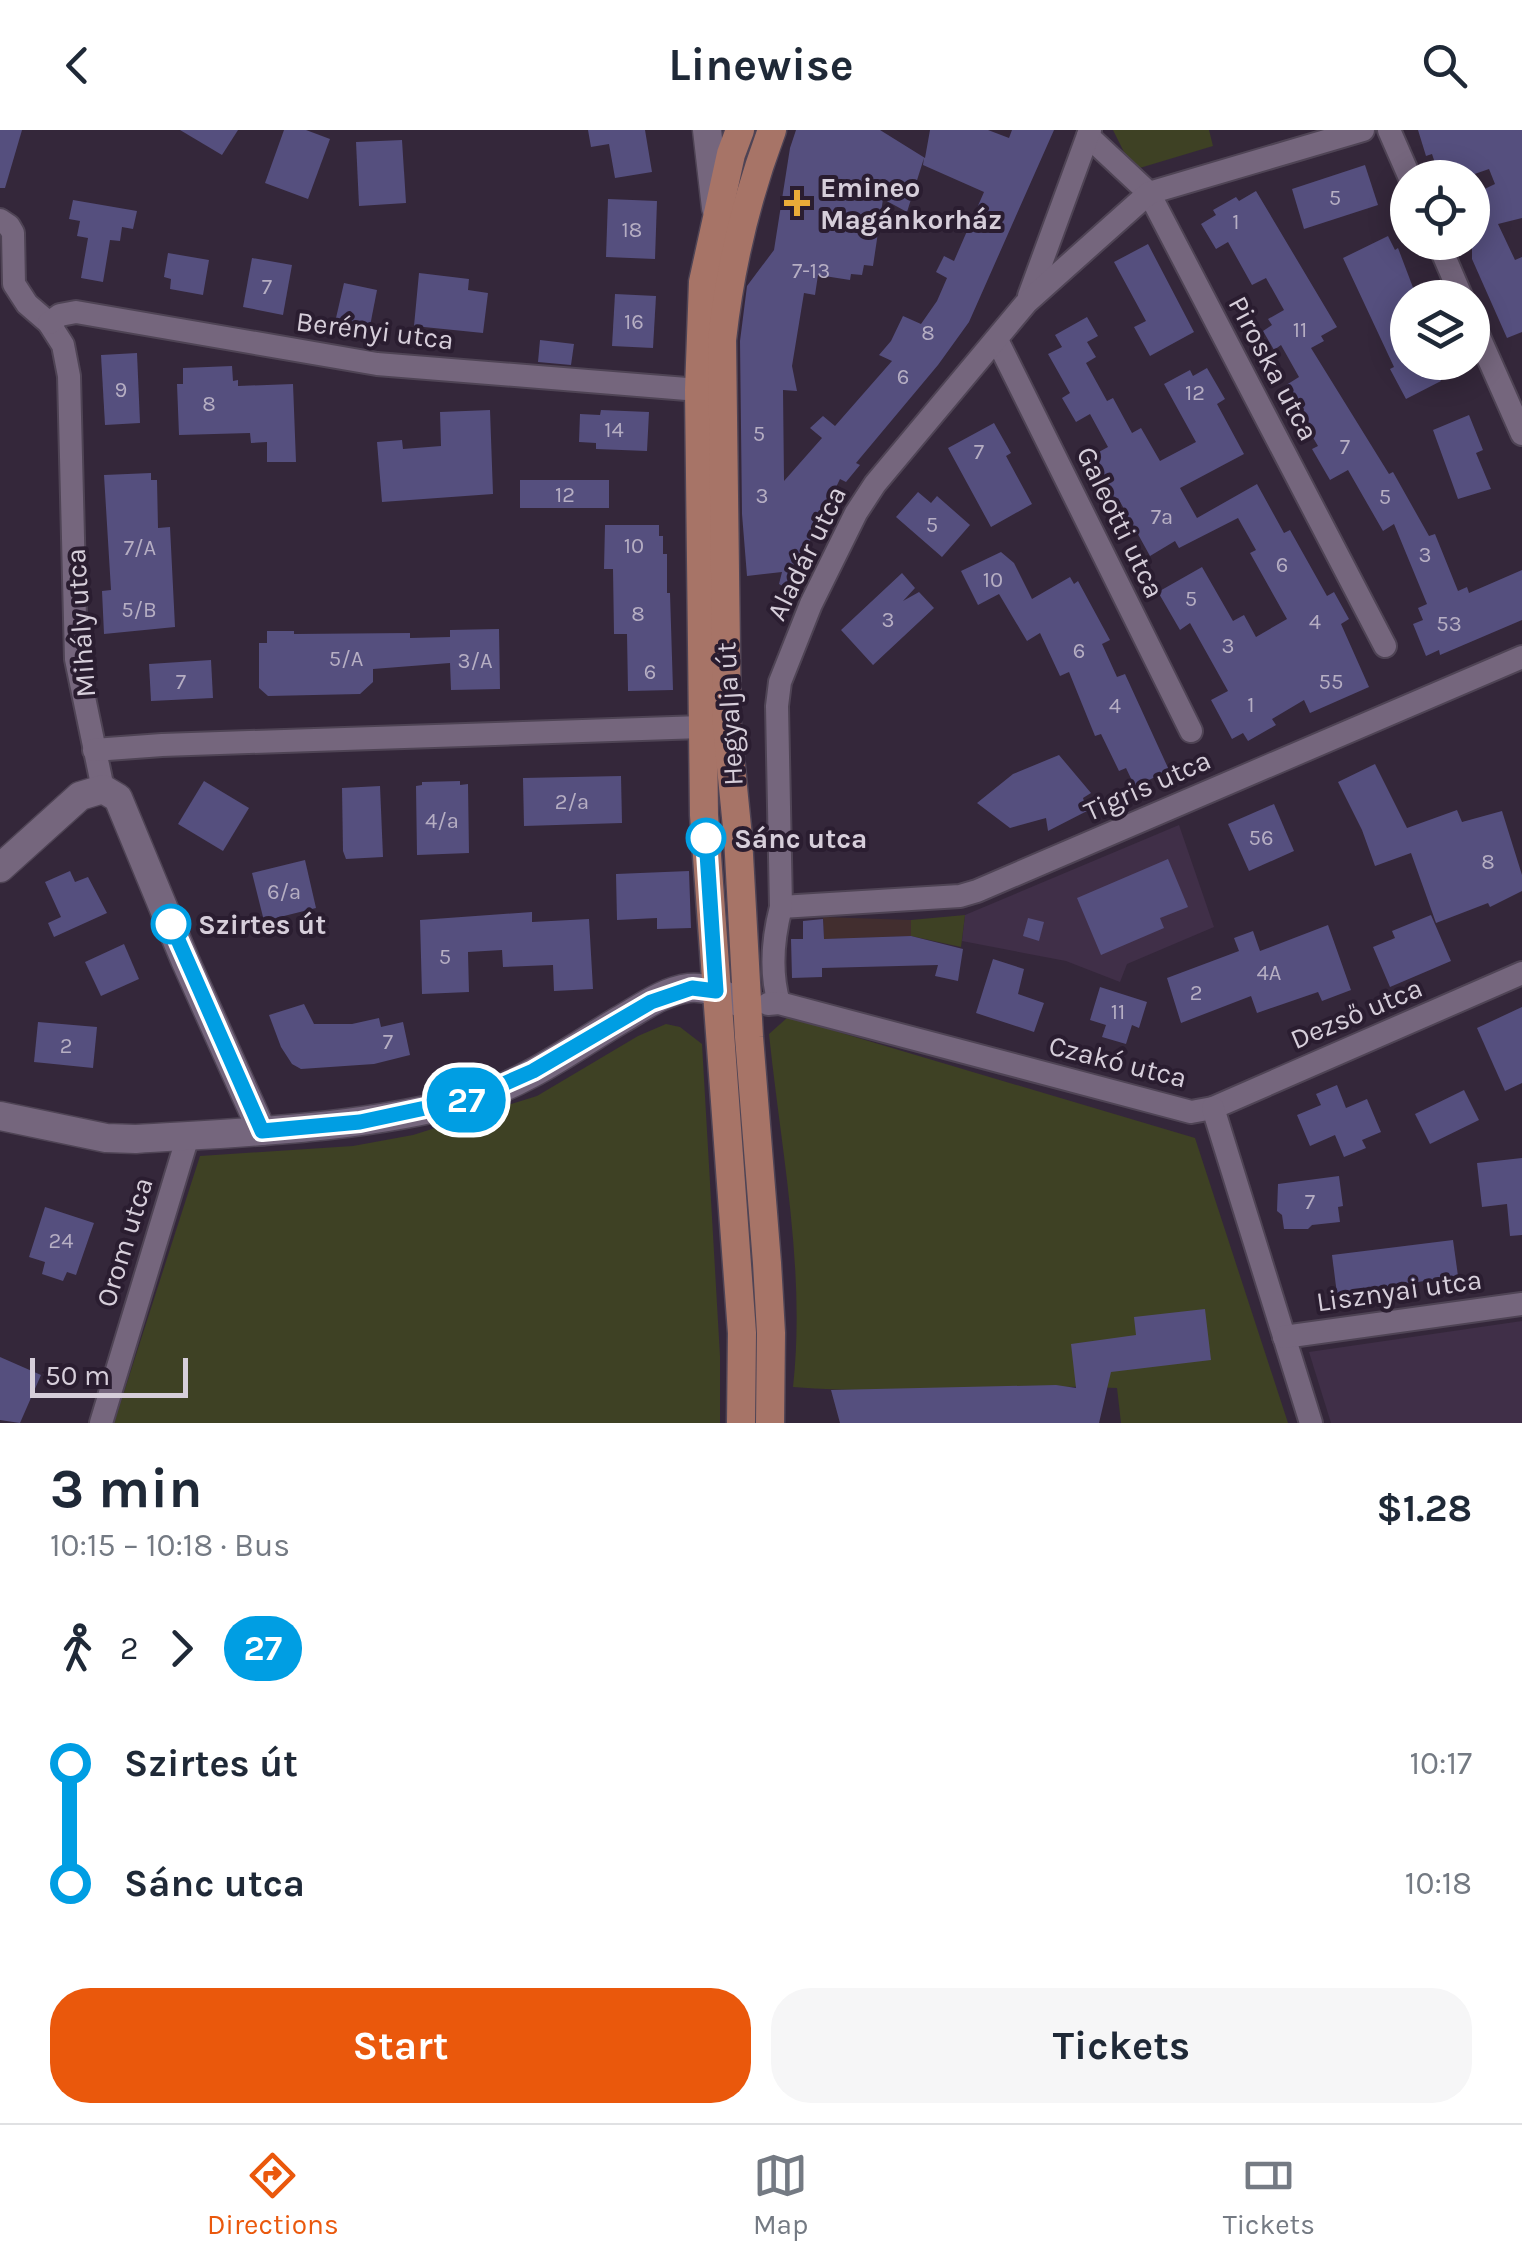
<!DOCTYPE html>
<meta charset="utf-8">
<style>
:root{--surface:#fff;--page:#f6f6f7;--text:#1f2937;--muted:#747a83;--line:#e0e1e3;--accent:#ea580c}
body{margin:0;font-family:Karla,sans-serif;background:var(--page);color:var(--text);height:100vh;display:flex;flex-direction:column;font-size:38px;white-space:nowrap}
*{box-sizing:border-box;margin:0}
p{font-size:32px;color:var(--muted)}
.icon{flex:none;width:55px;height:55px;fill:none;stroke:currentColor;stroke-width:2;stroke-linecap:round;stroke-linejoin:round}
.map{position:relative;height:1293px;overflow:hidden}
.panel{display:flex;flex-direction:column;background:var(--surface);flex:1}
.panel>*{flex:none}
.badge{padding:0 20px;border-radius:32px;font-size:35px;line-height:65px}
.buttons{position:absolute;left:1390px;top:30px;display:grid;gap:20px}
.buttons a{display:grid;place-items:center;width:100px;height:100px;border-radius:50%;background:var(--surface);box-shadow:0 5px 25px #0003;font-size:50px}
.scale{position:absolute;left:30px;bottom:25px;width:158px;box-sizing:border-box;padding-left:10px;border:5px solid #d6ceda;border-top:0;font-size:28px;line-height:35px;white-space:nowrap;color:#d6ceda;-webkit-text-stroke:8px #2a1d30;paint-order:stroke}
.map>.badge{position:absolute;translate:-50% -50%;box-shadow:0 0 0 5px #fff}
.legs{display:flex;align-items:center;gap:15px;height:110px;padding:0 50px;font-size:32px}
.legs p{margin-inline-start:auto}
.summary{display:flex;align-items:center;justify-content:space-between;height:170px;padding:0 50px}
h1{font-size:55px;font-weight:700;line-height:75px}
.button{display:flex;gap:20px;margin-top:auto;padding:20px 50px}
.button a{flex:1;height:115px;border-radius:40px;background:var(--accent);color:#fff;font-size:40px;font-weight:700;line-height:115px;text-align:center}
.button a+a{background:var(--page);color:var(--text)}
ul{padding:0 50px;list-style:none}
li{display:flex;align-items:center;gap:35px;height:120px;font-size:38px}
li i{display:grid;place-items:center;width:15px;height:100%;margin:0 12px;background:currentColor}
li i::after{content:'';width:25px;height:25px;margin:-12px;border:8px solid;border-radius:50%;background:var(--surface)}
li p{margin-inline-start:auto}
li:first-child i{background:linear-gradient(#0000 50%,currentColor 0)}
li:last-child i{background:linear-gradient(currentColor 50%,#0000 0)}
header{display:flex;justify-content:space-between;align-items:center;height:130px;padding:0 50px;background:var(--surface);font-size:45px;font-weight:700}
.dock{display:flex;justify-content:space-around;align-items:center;height:140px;border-top:2px solid var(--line);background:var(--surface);font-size:28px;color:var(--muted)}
.dock a{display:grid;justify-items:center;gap:5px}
.dock .on{color:var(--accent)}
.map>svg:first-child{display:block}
.commercial{fill:#422e2f}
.built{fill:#402f48}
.green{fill:#3e4124}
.building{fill:#554f7e;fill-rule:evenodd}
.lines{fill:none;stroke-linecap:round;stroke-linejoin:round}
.minor-casing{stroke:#4f4455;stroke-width:26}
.tertiary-casing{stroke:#4f4455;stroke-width:31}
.primary-casing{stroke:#4f4455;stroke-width:31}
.minor{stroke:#75667d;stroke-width:22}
.tertiary{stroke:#75667d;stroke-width:28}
.primary{stroke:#a77467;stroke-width:28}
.line-1-casing{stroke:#fff;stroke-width:22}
.line-1{stroke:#009ee3;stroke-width:15}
.poi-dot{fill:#e9ab38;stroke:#2a1d30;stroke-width:4}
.stop-1-dot{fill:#fff;stroke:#009ee3;stroke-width:5}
.labels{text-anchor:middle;stroke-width:8;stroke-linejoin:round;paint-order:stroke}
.number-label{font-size:22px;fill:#b6aec3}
.poi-label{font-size:28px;font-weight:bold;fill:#d6ceda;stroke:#2a1d30;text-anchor:start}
.street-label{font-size:28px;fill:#d6ceda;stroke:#2a1d30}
.stop-label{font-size:28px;font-weight:bold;fill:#d6ceda;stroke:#2a1d30;text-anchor:start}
</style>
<header><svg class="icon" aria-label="back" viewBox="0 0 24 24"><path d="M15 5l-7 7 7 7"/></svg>Linewise<svg class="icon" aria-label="search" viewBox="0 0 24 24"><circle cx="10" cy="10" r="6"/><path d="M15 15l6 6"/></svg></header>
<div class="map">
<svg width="1522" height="1293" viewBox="0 0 1522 1293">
<rect width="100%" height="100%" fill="#34273a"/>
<path class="commercial" d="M 823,787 L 911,790 L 911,806 L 824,809 Z"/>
<g class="built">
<path d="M 1179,695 L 1214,797 L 1127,834 L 1120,852 L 1066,831 L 962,811 L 965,785 Z"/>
<path d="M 1522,1191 L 1522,1293 L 1331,1293 L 1309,1222 Z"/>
</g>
<g class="green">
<path d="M 1113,0 L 1209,0 L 1213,16 L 1133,40 Z"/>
<path d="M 965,785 L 961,817 L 911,806 L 911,790 Z"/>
<path d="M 788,887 L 1195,1008 L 1288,1293 L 1121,1293 L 1117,1258 C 1009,1253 900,1266 793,1257 C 806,1140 781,1020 769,904 Z"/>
<path d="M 666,894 L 680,897 L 702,914 L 720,1226 L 720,1293 L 114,1293 L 200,1026 L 353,1016 L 413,1005 L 537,966 L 638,906 Z"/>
</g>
<g class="building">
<path d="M 0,0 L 22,0 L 5,58 L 0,58 Z"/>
<path d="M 180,0 L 238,0 L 222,25 Z"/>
<path d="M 284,0 L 306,0 L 330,9 L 308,69 L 265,53 Z"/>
<path d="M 588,0 L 645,0 L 652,42 L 615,48 L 609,14 L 591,17 Z"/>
<path d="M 796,0 L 880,0 L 925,28 L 930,0 L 988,0 L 1009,8 L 1012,0 L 1054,0 L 969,192 L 938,235 L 856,333 L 860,335 L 846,352 L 840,349 L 805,421 L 811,423 L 795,463 L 779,454 L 782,442 L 747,446 L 742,384 L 740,211 L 747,156 L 774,120 L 790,18 ZM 924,28 L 923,35 L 984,62 L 954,131 L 944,126 L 936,142 L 947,148 L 937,171 L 921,194 L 903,186 L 891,211 L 879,225 L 892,231 L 835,296 L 823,286 L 810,298 L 822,308 L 784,351 L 783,260 L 797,261 L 792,236 L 804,163 L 815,165 L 818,145 L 850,150 L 851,144 L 862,145 L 864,135 L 873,136 L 883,69 L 907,82 Z"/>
<path d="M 1418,0 L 1522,0 L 1522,88 L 1498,94 L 1515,130 L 1522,127 L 1522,202 L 1507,208 L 1472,129 L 1472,65 L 1495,54 L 1489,39 L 1463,48 L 1440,48 L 1432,24 L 1426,26 Z"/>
<path d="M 402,10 L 406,73 L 359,76 L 356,12 Z"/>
<path d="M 1365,35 L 1378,75 L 1304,99 L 1292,59 Z"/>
<path d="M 1256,61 L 1337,197 L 1321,206 L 1324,211 L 1311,218 L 1389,344 L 1393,342 L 1429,406 L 1435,404 L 1458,461 L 1467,457 L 1469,463 L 1522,440 L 1522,490 L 1440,525 L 1439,520 L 1426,526 L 1413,494 L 1423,490 L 1418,478 L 1427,474 L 1394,394 L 1383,401 L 1348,340 L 1330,350 L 1312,319 L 1318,316 L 1283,257 L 1299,247 L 1281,215 L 1274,220 L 1263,201 L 1272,195 L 1268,189 L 1284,180 L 1266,148 L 1252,155 L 1228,112 L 1216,119 L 1201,94 L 1216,85 L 1213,80 L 1236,67 L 1239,71 Z"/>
<path d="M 608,69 L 657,71 L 655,129 L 606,127 Z"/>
<path d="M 73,70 L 137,81 L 133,99 L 122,97 L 120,111 L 110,110 L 103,152 L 81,148 L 88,108 L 77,106 L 80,91 L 69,89 Z"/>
<path d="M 1388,106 L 1395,120 L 1398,118 L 1417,168 L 1408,168 L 1408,232 L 1431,232 L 1441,251 L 1406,269 L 1390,239 L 1394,237 L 1343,128 Z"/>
<path d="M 1148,114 L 1194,202 L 1150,226 L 1134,197 L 1146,191 L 1114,132 Z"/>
<path d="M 168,123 L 209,130 L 203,165 L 170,159 L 171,149 L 164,147 Z"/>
<path d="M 252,128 L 292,135 L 283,185 L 243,177 Z"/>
<path d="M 419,143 L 469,149 L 468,160 L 488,163 L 483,203 L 414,196 Z"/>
<path d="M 344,153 L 377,160 L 370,196 L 336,188 Z"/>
<path d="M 615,164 L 656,166 L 653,218 L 612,216 Z"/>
<path d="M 1087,187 L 1098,206 L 1087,212 L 1096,227 L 1086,233 L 1107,271 L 1113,268 L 1132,303 L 1141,298 L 1160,331 L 1196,312 L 1164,254 L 1190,240 L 1193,246 L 1207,238 L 1225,269 L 1217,274 L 1244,324 L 1180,358 L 1197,388 L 1257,354 L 1284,403 L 1290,400 L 1327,466 L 1334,462 L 1349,489 L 1341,494 L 1369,557 L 1310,583 L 1304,570 L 1272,589 L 1276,595 L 1248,611 L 1243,603 L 1232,609 L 1211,570 L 1228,561 L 1190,493 L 1180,500 L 1158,462 L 1202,437 L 1233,491 L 1244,485 L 1256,507 L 1287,489 L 1250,423 L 1256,420 L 1238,388 L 1179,418 L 1175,411 L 1150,426 L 1118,368 L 1110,372 L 1086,329 L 1108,317 L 1090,284 L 1076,292 L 1062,268 L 1070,263 L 1048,224 L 1062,217 L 1055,205 Z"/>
<path d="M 540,210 L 574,214 L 571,235 L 538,232 Z"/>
<path d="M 137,223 L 140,293 L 105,295 L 101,225 Z"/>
<path d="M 232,236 L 233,251 L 238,250 L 238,256 L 293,254 L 296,332 L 267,332 L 267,312 L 251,313 L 250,303 L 179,305 L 177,254 L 183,254 L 183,238 Z"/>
<path d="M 490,280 L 493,364 L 382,372 L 377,312 L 402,310 L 403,319 L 441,316 L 440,282 Z"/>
<path d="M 601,280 L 649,282 L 647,321 L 596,319 L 596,313 L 579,312 L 580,284 L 600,285 Z"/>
<path d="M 1469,285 L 1483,320 L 1476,323 L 1491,359 L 1458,369 L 1433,300 Z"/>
<path d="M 994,293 L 1011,323 L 1006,326 L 1032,374 L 991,397 L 948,318 Z"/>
<path d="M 151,343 L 151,350 L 157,350 L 158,398 L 170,397 L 175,497 L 104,504 L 102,461 L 111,460 L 104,345 Z"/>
<rect x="520" y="350" width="89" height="28"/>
<path d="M 918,362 L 931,373 L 937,366 L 970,395 L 942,427 L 896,387 Z"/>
<path d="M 605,395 L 659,395 L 659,406 L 663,406 L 663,424 L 667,424 L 667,463 L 670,463 L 673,560 L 628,561 L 627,504 L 614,504 L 613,439 L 604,439 Z"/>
<path d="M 1001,422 L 1014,433 L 1032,469 L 1070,447 L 1074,454 L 1078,451 L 1110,510 L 1102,514 L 1117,547 L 1125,544 L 1169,640 L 1135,657 L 1126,638 L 1119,641 L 1101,604 L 1095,606 L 1069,542 L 1060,546 L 1040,503 L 1027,511 L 999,464 L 978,475 L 961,441 Z"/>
<path d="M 902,443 L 915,458 L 903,471 L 919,462 L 934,478 L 873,535 L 841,500 Z"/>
<path d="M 499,499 L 500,559 L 451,560 L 450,533 L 373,539 L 373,552 L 360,564 L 268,566 L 259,558 L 259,513 L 267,513 L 267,501 L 294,501 L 294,504 L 410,503 L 410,508 L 450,507 L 450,500 Z"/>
<path d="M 211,530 L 213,568 L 151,571 L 149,534 Z"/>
<path d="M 1059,625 L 1091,663 L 1083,668 L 1087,681 L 1048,701 L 1046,688 L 1010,698 L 977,673 L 1013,644 Z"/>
<path d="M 1375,634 L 1407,698 L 1457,680 L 1462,692 L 1502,681 L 1522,745 L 1522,761 L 1490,777 L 1488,773 L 1436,793 L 1411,723 L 1375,736 L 1362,700 L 1338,652 Z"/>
<path d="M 621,646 L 622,693 L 524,696 L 523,648 Z"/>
<path d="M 204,651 L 249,678 L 223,721 L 178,694 Z"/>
<path d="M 460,651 L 460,655 L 468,654 L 469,723 L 417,725 L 416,656 L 422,655 L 422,652 Z"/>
<path d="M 380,656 L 383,727 L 346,729 L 343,721 L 342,658 Z"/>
<path d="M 1274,674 L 1294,721 L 1249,741 L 1228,694 Z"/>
<path d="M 1168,729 L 1188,777 L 1160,788 L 1164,798 L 1101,825 L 1077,768 Z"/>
<path d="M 305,730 L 316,778 L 264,791 L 252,743 Z"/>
<path d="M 70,741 L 75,752 L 88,747 L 107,783 L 54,807 L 48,793 L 61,787 L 45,752 Z"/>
<path d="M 689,741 L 691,798 L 657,799 L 657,788 L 617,790 L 616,744 Z"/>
<path d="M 532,782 L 532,792 L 589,789 L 593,859 L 554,861 L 553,835 L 503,837 L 502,820 L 468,822 L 469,862 L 422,864 L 420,790 Z"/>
<path d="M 1431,785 L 1451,831 L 1390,857 L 1373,817 L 1395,808 L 1392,801 Z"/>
<path d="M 1028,788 L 1044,792 L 1039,811 L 1023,806 Z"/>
<path d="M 823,789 L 824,809 L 911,806 L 963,819 L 958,851 L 935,846 L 938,835 L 822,838 L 822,847 L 792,848 L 791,809 L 803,809 L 803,791 Z"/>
<path d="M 1328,795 L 1351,860 L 1322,871 L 1318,862 L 1257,883 L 1251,866 L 1181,893 L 1167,848 L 1239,821 L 1234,808 L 1253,801 L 1260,821 Z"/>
<path d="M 124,814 L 139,849 L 101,866 L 85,832 Z"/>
<path d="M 993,829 L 1024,839 L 1018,864 L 1044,873 L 1034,902 L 976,883 Z"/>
<path d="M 1100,857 L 1147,872 L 1139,898 L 1132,895 L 1126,914 L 1102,907 L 1106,895 L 1090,890 Z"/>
<path d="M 304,874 L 314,894 L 352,894 L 379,888 L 381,897 L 403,892 L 410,925 L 374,934 L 301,939 L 292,934 L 281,917 L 269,885 Z"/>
<path d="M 1522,877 L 1522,953 L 1505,961 L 1477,898 Z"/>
<path d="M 38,892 L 97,897 L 93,938 L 34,932 Z"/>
<path d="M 1337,955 L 1346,978 L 1367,969 L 1381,1002 L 1362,1010 L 1366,1018 L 1344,1027 L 1335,1005 L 1310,1016 L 1297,985 L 1321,975 L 1316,964 Z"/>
<path d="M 1464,960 L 1479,990 L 1430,1014 L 1415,984 Z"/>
<path d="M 1522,1028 L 1522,1105 L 1510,1106 L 1507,1074 L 1482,1077 L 1477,1033 Z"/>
<path d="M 1339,1046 L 1343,1076 L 1338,1077 L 1340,1092 L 1312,1095 L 1308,1099 L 1284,1099 L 1282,1085 L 1277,1081 L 1278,1054 Z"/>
<path d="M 45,1077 L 94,1093 L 76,1145 L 67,1142 L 63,1151 L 42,1144 L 45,1132 L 29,1127 Z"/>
<path d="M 1453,1110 L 1458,1146 L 1337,1164 L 1332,1125 Z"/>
<path d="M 1205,1179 L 1211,1230 L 1111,1242 L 1099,1293 L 840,1293 L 831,1260 L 1056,1255 L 1076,1258 L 1071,1214 L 1136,1205 L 1134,1187 Z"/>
<path d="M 0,1227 L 41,1245 L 20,1293 L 0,1290 Z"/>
</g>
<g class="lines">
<g class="minor-casing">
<g id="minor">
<path d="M 1389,0 L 1410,48"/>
<path d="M 1088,6 L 1149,63 L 1385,516"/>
<path d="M 0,90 L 9,96 L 13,103 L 14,154 L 27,174 L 49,193 L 63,215 L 69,246 L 76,529 L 103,659"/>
<path d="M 1438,112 L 1462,168"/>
<path d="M 1029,166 L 1090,0"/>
<path d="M 1472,191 L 1522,304"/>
<path d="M 49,193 L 60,185 L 76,182 L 377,234 L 699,260"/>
<path d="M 997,210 L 1191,601"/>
<path d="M 94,620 L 162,615 L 702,597"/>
<path d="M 781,777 L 960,766 L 977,761 L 1522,527"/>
<path d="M 779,873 C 770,842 773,808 781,777 L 777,576 L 780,552 L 811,474 L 856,383 L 875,354 L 1027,172 L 1149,63 L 1363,0"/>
<path d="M 768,874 L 779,873 L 1191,982 L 1213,978 L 1522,843"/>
<path d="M 1213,978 L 1311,1293"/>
<path d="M 1284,1207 L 1522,1174"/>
<path d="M 101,1293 L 188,1006"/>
</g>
</g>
<g class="tertiary-casing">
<g id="tertiary">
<path d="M 707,0 L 716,78"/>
<path d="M 0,738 L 80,666 L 103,659 L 118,668 L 185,830 L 262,1001"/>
<path d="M 0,986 L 106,1008 L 136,1009 C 248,1002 362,999 471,969 C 524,954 573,918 620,890 C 641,878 664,861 689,858 C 710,856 728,867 747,876"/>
</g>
</g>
<g class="primary-casing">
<g id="primary">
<path d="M 740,0 L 731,24 L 703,152 L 699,260 L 704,685 L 742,1203 L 741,1293"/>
<path d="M 770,1293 L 771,1203 L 767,1133 L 749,907 L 738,707 L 727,597 L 722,210 C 730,137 746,69 772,0"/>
</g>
</g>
<use href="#minor" class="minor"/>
<use href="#tertiary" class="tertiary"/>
<use href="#primary" class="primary"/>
</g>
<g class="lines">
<g class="line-1-casing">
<path id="line-1" d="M 171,794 L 262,1001 L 360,992 L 472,968 L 533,941 L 651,872 L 692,858 L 716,861 L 706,708"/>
</g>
<use href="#line-1" class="line-1"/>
</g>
<path class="poi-dot" d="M792 58h10v10h10v10h-10v10h-10v-10h-10v-10h10z"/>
<g class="stop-1-dot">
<circle cx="706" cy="708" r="18"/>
<circle cx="171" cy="794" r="18"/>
</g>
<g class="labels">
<g class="number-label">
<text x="1335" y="75">5</text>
<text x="1236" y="99">1</text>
<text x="632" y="107">18</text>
<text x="811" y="148">7-13</text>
<text x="267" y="164">7</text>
<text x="634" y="199">16</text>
<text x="1300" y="207">11</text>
<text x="928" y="210">8</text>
<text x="903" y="254">6</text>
<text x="121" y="267">9</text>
<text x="1195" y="270">12</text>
<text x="209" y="281">8</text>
<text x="614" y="307">14</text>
<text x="759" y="311">5</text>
<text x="1345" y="324">7</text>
<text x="979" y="329">7</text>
<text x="565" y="372">12</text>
<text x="762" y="373">3</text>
<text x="1385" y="374">5</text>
<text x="1162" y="394">7a</text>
<text x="932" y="402">5</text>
<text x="634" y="423">10</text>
<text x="140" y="425">7/A</text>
<text x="1425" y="432">3</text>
<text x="1282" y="442">6</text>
<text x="993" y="457">10</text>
<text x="1191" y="476">5</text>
<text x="139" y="487">5/B</text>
<text x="638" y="491">8</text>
<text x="888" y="497">3</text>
<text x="1315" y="499">4</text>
<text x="1449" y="501">53</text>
<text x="1228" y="523">3</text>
<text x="1079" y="528">6</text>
<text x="346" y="536">5/A</text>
<text x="475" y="538">3/A</text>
<text x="650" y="549">6</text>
<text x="181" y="559">7</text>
<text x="1331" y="559">55</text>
<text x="1251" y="582">1</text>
<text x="1115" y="583">4</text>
<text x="572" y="679">2/a</text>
<text x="442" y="698">4/a</text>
<text x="1261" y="715">56</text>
<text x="1488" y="739">8</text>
<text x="284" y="769">6/a</text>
<text x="445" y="834">5</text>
<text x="1269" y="850">4A</text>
<text x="1196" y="870">2</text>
<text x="1118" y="889">11</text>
<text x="388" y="919">7</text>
<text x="66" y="923">2</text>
<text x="1310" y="1079">7</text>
<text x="61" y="1118">24</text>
</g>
<g class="poi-label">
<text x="820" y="67">Emineo<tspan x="820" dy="32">Magánkorház</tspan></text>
</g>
<g class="street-label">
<text transform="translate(375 200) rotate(7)" y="10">Berényi utca</text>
<text transform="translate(1274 238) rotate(62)" y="10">Piroska utca</text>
<text transform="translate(1121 392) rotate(64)" y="10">Galeotti utca</text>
<text transform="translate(806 423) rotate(-64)" y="10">Aladár utca</text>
<text transform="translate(80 493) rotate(-94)" y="10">Mihály utca</text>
<text transform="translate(729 584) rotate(-93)" y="10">Hegyalja út</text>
<text transform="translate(1147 655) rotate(-24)" y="10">Tigris utca</text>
<text transform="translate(1356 883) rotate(-23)" y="10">Dezső utca</text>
<text transform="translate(1118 931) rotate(14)" y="10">Czakó utca</text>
<text transform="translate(124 1112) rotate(-73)" y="10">Orom utca</text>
<text transform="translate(1399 1160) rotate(-8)" y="10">Lisznyai utca</text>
</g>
<g class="stop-label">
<text x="734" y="718">Sánc utca</text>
<text x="198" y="804">Szirtes út</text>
</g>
</g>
</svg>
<div class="buttons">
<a><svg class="icon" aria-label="locate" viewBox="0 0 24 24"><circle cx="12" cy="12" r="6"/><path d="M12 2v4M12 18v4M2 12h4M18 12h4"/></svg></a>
<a><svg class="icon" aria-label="layers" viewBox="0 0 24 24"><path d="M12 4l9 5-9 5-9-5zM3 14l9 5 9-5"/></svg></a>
</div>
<div class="scale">50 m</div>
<b class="badge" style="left:466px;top:970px;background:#009ee3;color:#fff">27</b>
</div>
<section class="panel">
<div class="summary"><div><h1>3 min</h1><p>10:15 – 10:18 · Bus</p></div><b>$1.28</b></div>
<div class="legs"><svg class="icon" aria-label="walk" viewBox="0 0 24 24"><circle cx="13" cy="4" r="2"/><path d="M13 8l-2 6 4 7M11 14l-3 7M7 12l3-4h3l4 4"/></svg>2<svg class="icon" aria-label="forward" viewBox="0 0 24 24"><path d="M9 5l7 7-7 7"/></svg><b class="badge" style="background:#009ee3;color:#fff">27</b></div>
<ul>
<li><i style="color:#009ee3"></i><b>Szirtes út</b><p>10:17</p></li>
<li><i style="color:#009ee3"></i><b>Sánc utca</b><p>10:18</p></li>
</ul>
<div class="button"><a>Start</a><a>Tickets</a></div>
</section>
<nav class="dock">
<a class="on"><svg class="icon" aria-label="directions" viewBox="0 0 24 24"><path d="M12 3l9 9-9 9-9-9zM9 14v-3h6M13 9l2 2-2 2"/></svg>Directions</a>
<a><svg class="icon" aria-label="map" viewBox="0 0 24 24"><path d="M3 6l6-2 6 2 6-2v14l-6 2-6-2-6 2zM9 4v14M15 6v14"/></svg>Map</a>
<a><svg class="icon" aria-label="tickets" viewBox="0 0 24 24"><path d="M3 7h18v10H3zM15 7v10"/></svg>Tickets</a>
</nav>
